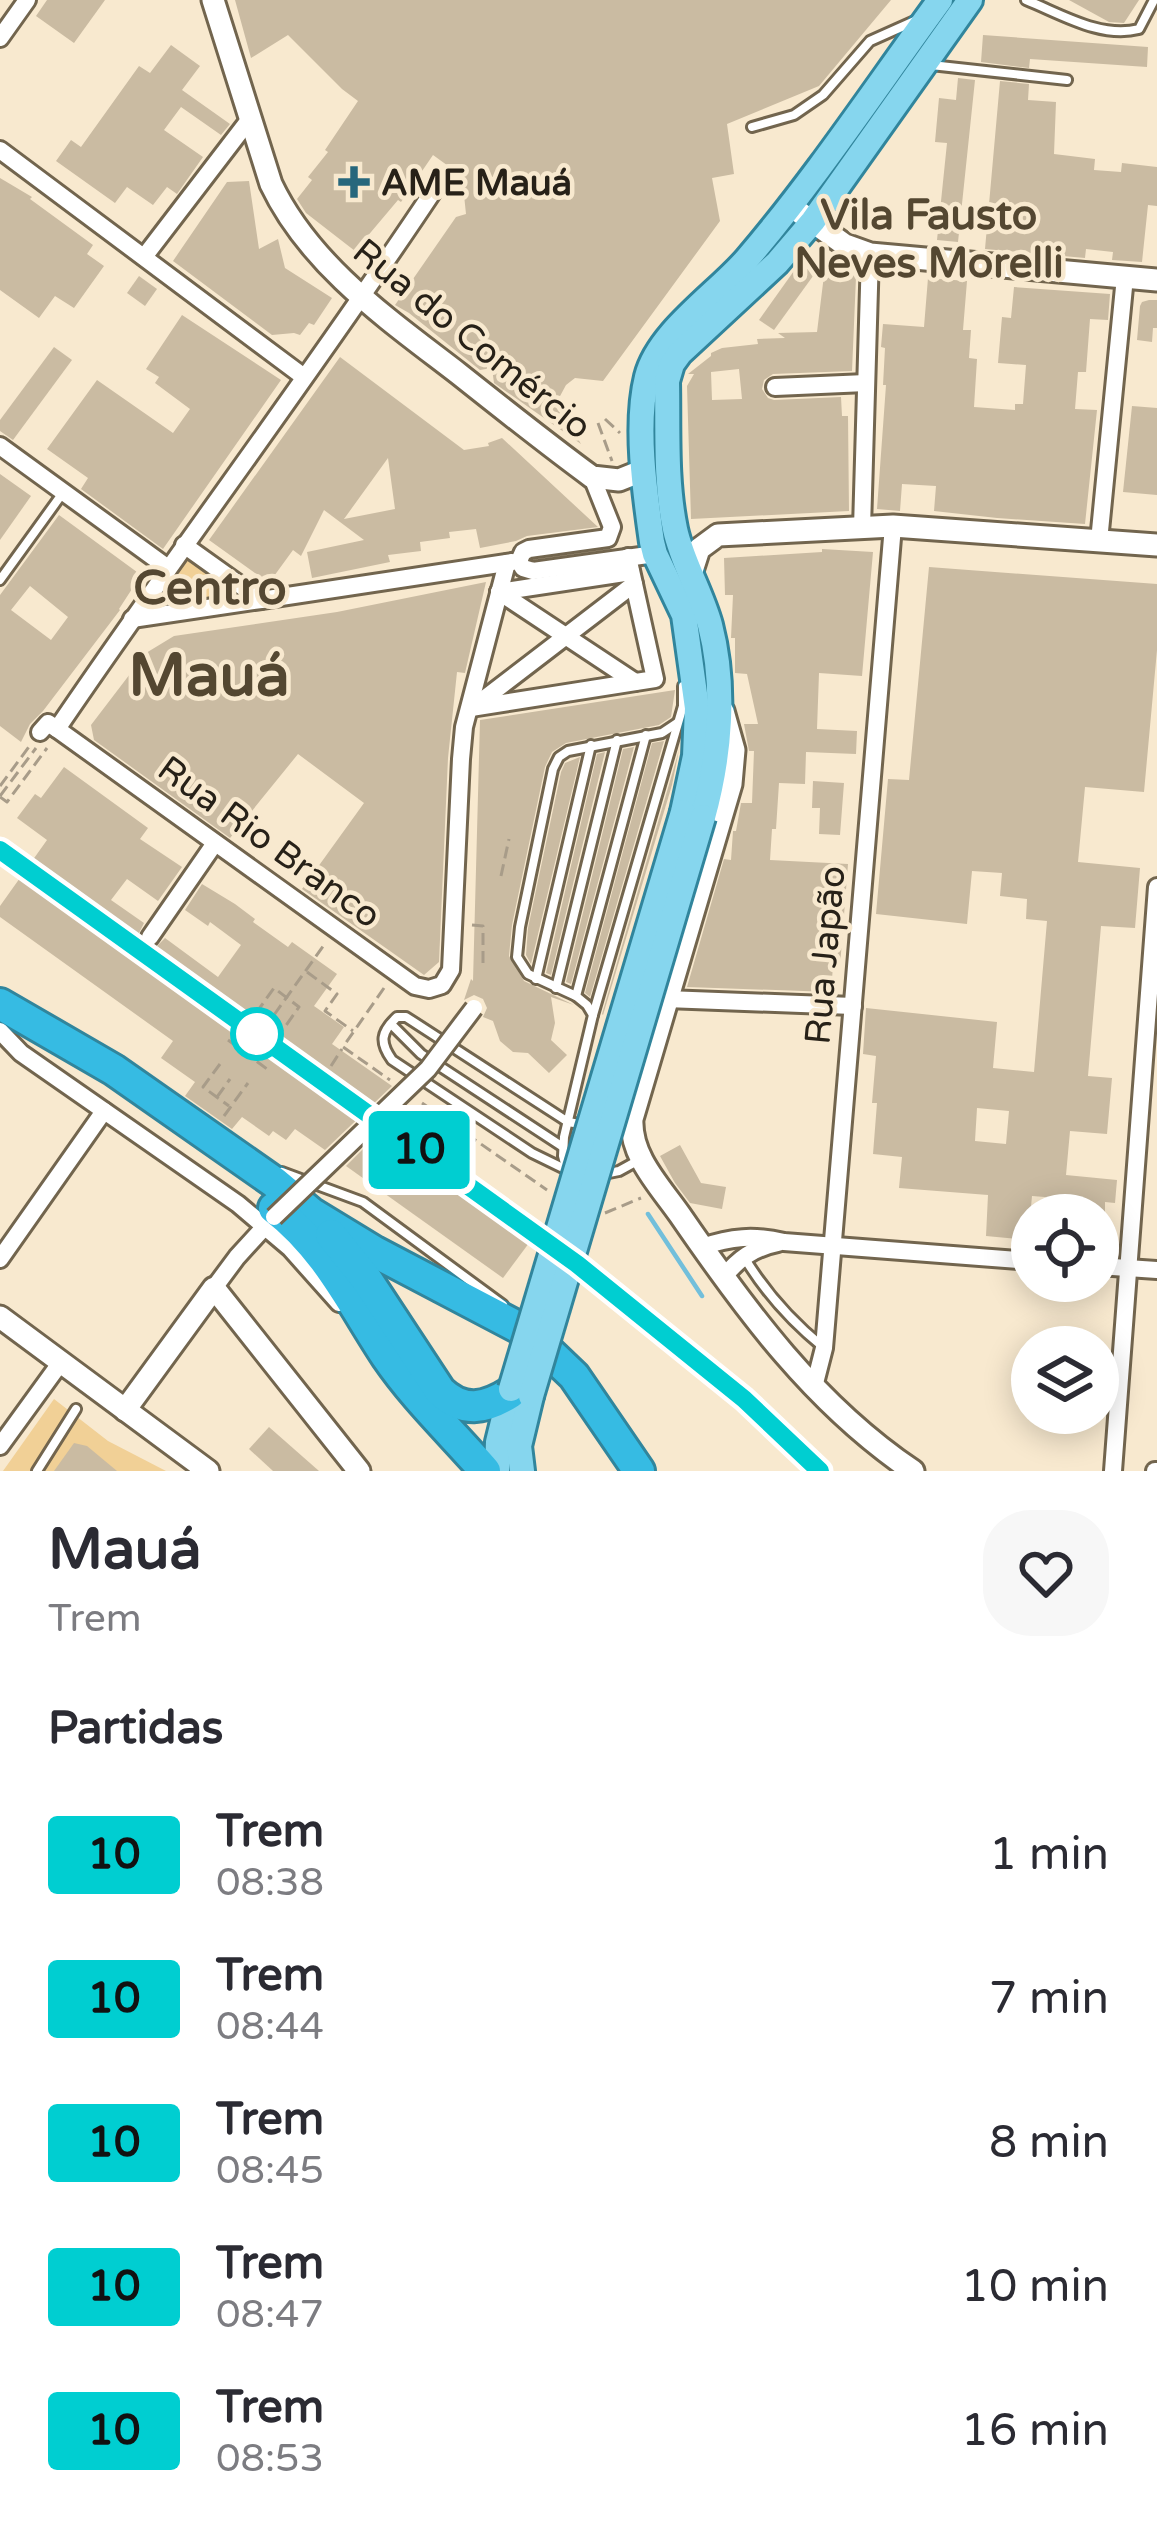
<!DOCTYPE html>
<html lang="pt">
<meta charset="utf-8">
<style>
:root{--surface:#fff;--page:#f7f7f7;--text:#2b2b33;--muted:#7c7c81}
body{margin:0;font-family:"Varela Round",sans-serif;background:var(--page);color:var(--text);height:100vh;display:flex;flex-direction:column;font-size:45px;white-space:nowrap}
*{box-sizing:border-box;margin:0}
p{font-size:39px;color:var(--muted)}
.icon{flex:none;width:66px;height:66px;fill:none;stroke:currentColor;stroke-width:2;stroke-linecap:round;stroke-linejoin:round}
.map{position:relative;height:1471px;overflow:hidden}
.drawer{display:flex;flex-direction:column;background:var(--surface);flex:1}
.drawer>*{flex:none}
.badge{padding:0 24px;border-radius:9px;font-size:42px;line-height:78px}
.tools{position:absolute;left:1011px;top:1194px;display:grid;gap:24px}
.tools a{display:grid;place-items:center;width:108px;height:108px;border-radius:50%;background:var(--surface);box-shadow:0 6px 30px #0003;font-size:60px}
.map>.badge{position:absolute;translate:-50% -50%;box-shadow:0 0 0 6px #fff}
h2{padding:0 48px;font-size:45px;line-height:108px}
.round{display:grid;place-items:center;flex:none;width:126px;height:126px;border-radius:48px;background:var(--page)}
.overview{display:flex;align-items:center;justify-content:space-between;height:204px;padding:0 48px}
h1{font-size:57px;font-weight:800;line-height:90px}
ul{padding:0;list-style:none}
li{display:flex;align-items:center;gap:36px;height:144px;padding:0 48px}
li div{flex:1}
li b{display:block;font-size:45px}
li em{font-style:normal}
li .badge{min-width:132px;font-weight:700;text-align:center}
.map>svg:first-child{display:block}
.green{fill:#f1d096}
.lines{fill:none;stroke-linecap:round;stroke-linejoin:round}
.stream{stroke:#72bfdb;stroke-width:4.5}
.building{fill:#cabba2;fill-rule:evenodd}
.lane-casing{stroke:#72654e;stroke-width:14}
.street-casing{stroke:#72654e;stroke-width:22}
.secondary-casing{stroke:#72654e;stroke-width:27}
.primary-casing{stroke:#31859c;stroke-width:30}
.highway-casing{stroke:#31859c;stroke-width:36}
.path{stroke:#a89c89;stroke-width:3;stroke-dasharray:12 6;stroke-linecap:butt}
.lane{stroke:#fff;stroke-width:8}
.street{stroke:#fff;stroke-width:16}
.secondary{stroke:#fff;stroke-width:21}
.primary{stroke:#86d6ee;stroke-width:24}
.highway{stroke:#36bbe3;stroke-width:30}
.rail-casing{stroke:#837969;stroke-width:9}
.rail{stroke:#f8e9cf;stroke-width:4.5;stroke-dasharray:14;stroke-linecap:butt}
.street-bridge-casing{stroke:#72654e;stroke-width:22;stroke-linecap:butt}
.primary-bridge-casing{stroke:#31859c;stroke-width:30;stroke-linecap:butt}
.street-bridge{stroke:#fff;stroke-width:16}
.primary-bridge{stroke:#86d6ee;stroke-width:24}
.line-casing{stroke:#fff;stroke-width:27}
.line{stroke:#00ced1;stroke-width:18}
.poi-dot{fill:#27677c;stroke:#f8e9cf;stroke-width:4.5}
.stop-dot{fill:#fff;stroke:#00ced1;stroke-width:6}
.labels{text-anchor:middle;stroke-width:9;stroke-linejoin:round;paint-order:stroke}
.poi-label{font-size:36px;font-weight:bold;fill:#272118;stroke:#f8e9cf;text-anchor:start}
.street-label{font-size:36px;fill:#272118;stroke:#f8e9cf}
.quarter-label{font-size:42px;font-weight:bold;fill:#544731;stroke:#f8e9cf}
.district-label{font-size:48px;font-weight:bold;fill:#544731;stroke:#f8e9cf}
.town-label{font-size:60px;font-weight:bold;fill:#544731;stroke:#f8e9cf}
</style>
<div class="map">
<svg width="1157" height="1471" viewBox="0 0 1157 1471">
<rect width="100%" height="100%" fill="#f8e9cf"/>
<g class="green">
<path d="M 184,551 L 253,598 L 140,613 Z"/>
<path d="M 54,1399 L 108,1441 L 166,1471 L 3,1471 Z"/>
</g>
<g class="lines">
<path class="stream" d="M 648,1214 L 702,1296"/>
</g>
<g class="building">
<path d="M 47,0 L 105,0 L 74,43 L 36,16 Z"/>
<path d="M 235,0 L 891,0 L 819,86 L 727,124 L 734,174 L 712,178 L 720,221 L 603,381 L 575,378 L 566,385 L 559,398 L 562,412 L 581,444 L 494,383 L 492,368 L 480,370 L 409,313 L 395,305 L 456,217 L 466,214 L 462,176 L 433,155 L 401,202 L 398,200 L 355,251 L 306,213 L 297,199 L 312,180 L 308,177 L 328,152 L 325,150 L 358,101 L 342,89 L 288,35 L 251,58 Z"/>
<path d="M 1069,0 L 1139,0 L 1124,23 L 1109,22 Z"/>
<path d="M 983,35 L 1148,47 L 1147,67 L 1030,59 L 1029,68 L 981,62 Z"/>
<path d="M 171,45 L 200,66 L 182,90 L 230,124 L 221,135 L 181,107 L 164,130 L 203,157 L 177,194 L 167,187 L 153,205 L 127,187 L 115,203 L 56,161 L 71,140 L 81,147 L 139,66 L 150,73 Z"/>
<path d="M 958,78 L 975,80 L 958,242 L 937,240 L 947,143 L 935,142 L 939,98 L 956,100 Z"/>
<path d="M 1000,81 L 1029,84 L 1028,100 L 1056,102 L 1054,154 L 1095,159 L 1094,170 L 1121,172 L 1122,163 L 1157,167 L 1157,206 L 1148,205 L 1142,262 L 1112,260 L 1113,252 L 1086,249 L 1085,258 L 985,249 Z"/>
<path d="M 0,178 L 32,197 L 30,199 L 93,245 L 87,254 L 104,266 L 74,308 L 55,296 L 39,318 L 0,290 Z"/>
<path d="M 249,181 L 259,249 L 278,239 L 285,268 L 332,298 L 314,325 L 309,323 L 300,335 L 294,333 L 272,335 L 173,261 L 227,182 Z"/>
<path d="M 806,254 L 821,265 L 774,330 L 759,320 Z"/>
<path d="M 830,260 L 856,277 L 852,371 L 773,374 L 764,380 L 762,389 L 768,398 L 774,400 L 841,397 L 842,416 L 848,416 L 849,511 L 691,519 L 687,386 L 694,374 L 688,374 L 711,356 L 711,353 L 722,348 L 758,344 L 757,339 L 785,338 L 778,333 L 817,332 L 825,267 ZM 739,369 L 742,399 L 712,400 L 711,372 Z"/>
<path d="M 139,276 L 157,289 L 145,306 L 127,293 Z"/>
<path d="M 928,278 L 967,281 L 963,330 L 971,330 L 969,358 L 977,359 L 974,407 L 1015,410 L 1015,404 L 1023,404 L 1026,365 L 998,363 L 1002,317 L 1011,318 L 1014,287 L 1110,294 L 1108,320 L 1090,319 L 1086,372 L 1078,372 L 1075,409 L 1097,410 L 1085,524 L 997,518 L 934,511 L 936,486 L 902,484 L 900,511 L 877,509 L 886,385 L 883,385 L 885,348 L 881,347 L 883,324 L 924,327 Z"/>
<path d="M 1149,300 L 1157,300 L 1157,328 L 1153,328 L 1152,342 L 1137,340 L 1140,306 L 1142,302 Z"/>
<path d="M 182,315 L 281,380 L 163,549 L 81,489 L 88,478 L 47,449 L 97,380 L 173,433 L 190,409 L 155,383 L 159,377 L 146,369 Z"/>
<path d="M 54,347 L 72,360 L 13,440 L 0,431 L 0,420 Z"/>
<path d="M 340,357 L 464,450 L 489,446 L 488,443 L 502,438 L 598,527 L 527,536 L 516,541 L 480,548 L 476,529 L 449,532 L 450,538 L 420,542 L 421,551 L 388,555 L 390,562 L 312,578 L 307,552 L 364,540 L 324,510 L 301,556 L 293,550 L 269,583 L 209,540 ZM 388,458 L 395,509 L 344,519 Z"/>
<path d="M 1132,406 L 1157,408 L 1157,495 L 1123,492 Z"/>
<path d="M 0,474 L 31,496 L 0,540 Z"/>
<path d="M 59,515 L 141,575 L 119,609 L 120,610 L 43,711 L 30,724 L 21,742 L 0,726 L 0,595 ZM 30,586 L 68,617 L 51,640 L 11,610 Z"/>
<path d="M 822,549 L 873,552 L 862,676 L 819,673 L 817,729 L 857,731 L 856,754 L 806,752 L 805,784 L 779,783 L 776,829 L 772,829 L 770,860 L 848,864 L 840,966 L 833,966 L 831,992 L 687,987 L 724,859 L 731,860 L 733,831 L 736,831 L 741,803 L 752,803 L 754,751 L 749,751 L 744,724 L 758,724 L 747,674 L 735,673 L 735,638 L 731,638 L 733,595 L 725,595 L 724,558 L 822,552 Z"/>
<path d="M 929,567 L 1157,584 L 1157,650 L 1144,792 L 1085,787 L 1078,862 L 1140,868 L 1135,928 L 1101,926 L 1088,1076 L 1112,1078 L 1107,1134 L 1070,1131 L 1066,1175 L 1117,1180 L 1115,1203 L 1105,1202 L 1105,1215 L 1069,1215 L 1070,1199 L 1032,1196 L 1028,1240 L 986,1236 L 988,1195 L 899,1188 L 902,1157 L 873,1154 L 877,1103 L 872,1103 L 876,1056 L 863,1054 L 866,1008 L 997,1022 L 993,1068 L 1034,1072 L 1047,921 L 1026,919 L 1027,899 L 1000,896 L 1002,873 L 972,871 L 967,924 L 876,914 L 888,779 L 909,780 ZM 977,1108 L 1009,1111 L 1006,1144 L 975,1141 Z"/>
<path d="M 486,582 L 465,673 L 457,672 L 448,758 L 439,962 L 424,975 L 302,889 L 364,803 L 298,754 L 230,838 L 94,740 L 91,725 L 146,653 L 174,636 L 337,612 Z"/>
<path d="M 675,690 L 671,717 L 659,725 L 566,743 L 552,752 L 545,767 L 512,925 L 509,956 L 524,981 L 574,1005 L 551,997 L 555,1023 L 551,1040 L 567,1055 L 549,1073 L 528,1053 L 513,1052 L 500,1041 L 493,1021 L 483,1017 L 487,1008 L 483,999 L 474,995 L 464,1000 L 471,979 L 473,981 L 480,720 Z"/>
<path d="M 664,741 L 590,997 L 585,993 L 652,743 Z"/>
<path d="M 634,747 L 571,984 L 566,982 L 623,749 Z"/>
<path d="M 679,750 L 672,785 L 603,1015 L 602,1014 Z"/>
<path d="M 605,752 L 551,975 L 546,973 L 597,754 Z"/>
<path d="M 580,757 L 531,964 L 526,955 L 528,928 L 561,772 L 565,763 Z"/>
<path d="M 64,767 L 148,828 L 140,839 L 182,867 L 158,901 L 127,879 L 111,900 L 144,923 L 137,937 L 142,947 L 154,949 L 165,938 L 218,977 L 241,945 L 210,922 L 208,926 L 185,910 L 202,884 L 235,904 L 255,919 L 253,922 L 288,947 L 292,942 L 337,974 L 314,1006 L 344,1027 L 332,1044 L 392,1086 L 325,1150 L 295,1129 L 286,1140 L 273,1131 L 269,1136 L 242,1117 L 232,1129 L 185,1096 L 195,1082 L 161,1058 L 173,1041 L 0,917 L 0,906 L 47,840 L 17,818 L 35,794 L 41,798 Z"/>
<path d="M 813,781 L 844,783 L 840,835 L 819,834 L 820,808 L 812,808 Z"/>
<path d="M 378,1134 L 529,1243 L 503,1278 L 346,1166 Z"/>
<path d="M 680,1145 L 701,1183 L 726,1187 L 722,1209 L 690,1203 L 675,1183 L 660,1156 Z"/>
<path d="M 269,1427 L 319,1471 L 273,1471 L 249,1449 Z"/>
<path d="M 74,1443 L 87,1446 L 117,1471 L 54,1471 Z"/>
</g>
<g class="lines">
<g class="lane-casing">
<g id="lane">
<path d="M 1026,0 C 1061,14 1101,39 1139,29 L 1154,0"/>
<path d="M 931,65 L 1067,80"/>
<path d="M 752,127 L 794,115 L 823,95 L 870,41 L 917,20"/>
<path d="M 0,580 L 62,494"/>
<path d="M 536,979 L 591,745"/>
<path d="M 556,988 L 617,740"/>
<path d="M 576,996 L 646,735"/>
<path d="M 593,1015 L 683,706 L 683,686"/>
<path d="M 391,1024 L 421,1054 L 563,1147"/>
<path d="M 567,1171 L 563,1156 L 564,1137 L 593,1015 L 587,1005 L 576,996 L 528,974 L 517,957 L 520,927 L 553,769 L 559,757 L 568,751 L 662,733 L 677,723"/>
<path d="M 282,1172 L 363,1202 L 503,1305"/>
<path d="M 571,1172 L 532,1153 L 392,1060 C 379,1042 381,1032 397,1017 L 406,1017 L 568,1122 L 586,1125"/>
<path d="M 604,1174 L 619,1171 L 639,1160"/>
<path d="M 744,1257 C 765,1292 791,1321 823,1347"/>
<path d="M 37,1471 L 76,1409"/>
</g>
</g>
<g class="street-casing">
<g id="street">
<path d="M 0,38 L 27,0"/>
<path d="M 0,150 L 304,377"/>
<path d="M 144,257 L 249,120"/>
<path d="M 775,387 L 866,383"/>
<path d="M 0,446 L 168,568"/>
<path d="M 592,477 L 612,527 L 608,538 L 529,549 L 523,552 L 519,561 L 523,568 L 533,571 L 655,554"/>
<path d="M 862,528 L 870,254"/>
<path d="M 1099,541 L 1125,277"/>
<path d="M 499,592 L 635,682"/>
<path d="M 499,592 L 631,572"/>
<path d="M 261,600 L 512,562"/>
<path d="M 132,619 L 261,600 L 184,545"/>
<path d="M 480,702 L 634,584 L 628,557"/>
<path d="M 471,708 L 655,679 L 634,584"/>
<path d="M 57,729 L 415,986 L 429,989 L 442,985 L 451,970 L 461,759 L 464,727 L 507,563"/>
<path d="M 40,732 L 48,723 L 57,729 C 179,549 311,375 432,193"/>
<path d="M 150,937 L 215,843"/>
<path d="M 666,999 L 853,1006"/>
<path d="M 0,1031 L 21,1053 L 238,1204 L 290,1248 L 339,1303"/>
<path d="M 702,1247 C 731,1237 754,1235 784,1242 L 1032,1261"/>
<path d="M 0,1259 L 104,1111"/>
<path d="M 1098,1266 L 1157,1270"/>
<path d="M 723,1278 C 738,1259 753,1248 778,1243"/>
<path d="M 214,1288 L 237,1257 L 269,1222"/>
<path d="M 814,1387 L 824,1348 L 893,526"/>
<path d="M 0,1446 L 61,1362"/>
<path d="M 1113,1471 L 1157,887"/>
<path d="M 1155,1471 L 1157,1471"/>
</g>
</g>
<g class="secondary-casing">
<g id="secondary">
<path d="M 213,0 L 271,184 C 310,266 389,320 459,374 C 503,409 547,444 592,477 L 619,480 L 644,470"/>
<path d="M 799,212 L 845,245 L 870,254 L 1157,280"/>
<path d="M 691,574 L 699,549 L 718,535 L 893,526 L 1157,545"/>
<path d="M 723,711 L 734,750 L 731,784 L 632,1119 C 630,1156 659,1185 680,1215 C 746,1311 815,1405 913,1471"/>
<path d="M 0,1317 L 208,1471"/>
<path d="M 125,1410 L 214,1288 L 359,1471"/>
</g>
</g>
<g class="primary-casing">
<g id="primary">
<path d="M 683,812 L 695,756 L 697,708 L 684,615 L 655,554 L 652,542 C 645,493 635,425 647,377 C 658,332 718,293 747,259 C 817,177 877,86 940,0"/>
<path d="M 703,817 C 720,756 726,687 710,625 C 701,592 682,562 675,529 C 665,480 668,430 667,381 L 672,364 L 680,353 L 777,263 L 813,221 L 970,0"/>
<path d="M 497,1471 L 498,1442 L 511,1389"/>
<path d="M 522,1471 L 519,1446 L 531,1396"/>
</g>
</g>
<g class="highway-casing">
<g id="highway">
<path d="M 0,1004 L 114,1070 L 274,1182 L 311,1213 L 375,1252 L 529,1333 L 574,1376 L 639,1471"/>
<path d="M 274,1208 C 326,1248 352,1304 387,1357 C 415,1398 453,1434 485,1471"/>
<path d="M 331,1235 L 367,1280 L 440,1391 C 463,1413 485,1409 510,1393"/>
</g>
</g>
<g class="path">
<path d="M 605,419 L 620,433"/>
<path d="M 598,423 L 612,461"/>
<path d="M 0,786 L 31,744"/>
<path d="M 0,796 L 36,748"/>
<path d="M 0,797 L 7,802 L 47,748"/>
<path d="M 501,876 L 509,839"/>
<path d="M 472,925 L 483,926 L 483,967"/>
<path d="M 307,972 L 337,994 L 325,1011 L 353,1031"/>
<path d="M 384,988 L 343,1047 L 390,1080"/>
<path d="M 256,1013 L 274,988 L 299,1007 L 282,1031"/>
<path d="M 274,1015 L 324,945"/>
<path d="M 228,1040 L 267,1069"/>
<path d="M 220,1064 L 203,1087 L 229,1106"/>
<path d="M 331,1066 L 342,1049"/>
<path d="M 217,1097 L 230,1079"/>
<path d="M 422,1103 L 547,1190"/>
<path d="M 224,1116 L 248,1083"/>
<path d="M 605,1213 L 641,1198"/>
</g>
<use href="#lane" class="lane"/>
<use href="#street" class="street"/>
<use href="#secondary" class="secondary"/>
<use href="#primary" class="primary"/>
<use href="#highway" class="highway"/>
<g class="rail-casing">
<path id="rail" d="M 0,850 L 577,1264 L 744,1399 L 820,1471"/>
</g>
<use href="#rail" class="rail"/>
<g class="street-bridge-casing">
<path id="street-bridge" d="M 274,1217 L 428,1069 L 474,1008"/>
</g>
<g class="primary-bridge-casing">
<g id="primary-bridge">
<path d="M 511,1389 L 683,812"/>
<path d="M 531,1396 L 703,817"/>
</g>
</g>
<use href="#street-bridge" class="street-bridge"/>
<use href="#primary-bridge" class="primary-bridge"/>
</g>
<g class="lines">
<g class="line-casing">
<path id="line" d="M 0,850 L 577,1264 L 744,1399 L 820,1471"/>
</g>
<use href="#line" class="line"/>
</g>
<path class="poi-dot" d="M348 164h12v12h12v12h-12v12h-12v-12h-12v-12h12z"/>
<circle class="stop-dot" cx="257" cy="1034" r="24"/>
<g class="labels">
<g class="poi-label">
<text x="381" y="195">AME Mauá</text>
</g>
<g class="street-label">
<text transform="translate(473 338) rotate(39)" y="13">Rua do Comércio</text>
<text transform="translate(270 841) rotate(36)" y="13">Rua Rio Branco</text>
<text transform="translate(824 955) rotate(-85)" y="13">Rua Japão</text>
</g>
<g class="quarter-label">
<text x="929" y="229">Vila Fausto<tspan x="929" dy="48">Neves Morelli</tspan></text>
</g>
<g class="district-label">
<text x="210" y="604">Centro</text>
</g>
<g class="town-label">
<text x="209" y="695">Mauá</text>
</g>
</g>
</svg>
<div class="tools">
<a><svg class="icon" aria-label="locate" viewBox="0 0 24 24"><circle cx="12" cy="12" r="6"/><path d="M12 2v4M12 18v4M2 12h4M18 12h4"/></svg></a>
<a><svg class="icon" aria-label="layers" viewBox="0 0 24 24"><path d="M12 4l9 5-9 5-9-5zM3 14l9 5 9-5"/></svg></a>
</div>
<b class="badge" style="left:419px;top:1150px;background:#00ced1;color:#111">10</b>
</div>
<section class="drawer">
<div class="overview"><div><h1>Mauá</h1><p>Trem</p></div><a class="round"><svg class="icon" aria-label="heart" viewBox="0 0 24 24"><path d="M12 20l-8-8c-3-5 5-10 8-4 3-6 11-1 8 4z"/></svg></a></div>
<h2>Partidas</h2>
<ul>
<li><span class="badge" style="background:#00ced1;color:#111">10</span><div><b>Trem</b><p>08:38</p></div><em>1 min</em></li>
<li><span class="badge" style="background:#00ced1;color:#111">10</span><div><b>Trem</b><p>08:44</p></div><em>7 min</em></li>
<li><span class="badge" style="background:#00ced1;color:#111">10</span><div><b>Trem</b><p>08:45</p></div><em>8 min</em></li>
<li><span class="badge" style="background:#00ced1;color:#111">10</span><div><b>Trem</b><p>08:47</p></div><em>10 min</em></li>
<li><span class="badge" style="background:#00ced1;color:#111">10</span><div><b>Trem</b><p>08:53</p></div><em>16 min</em></li>
</ul>
</section>
